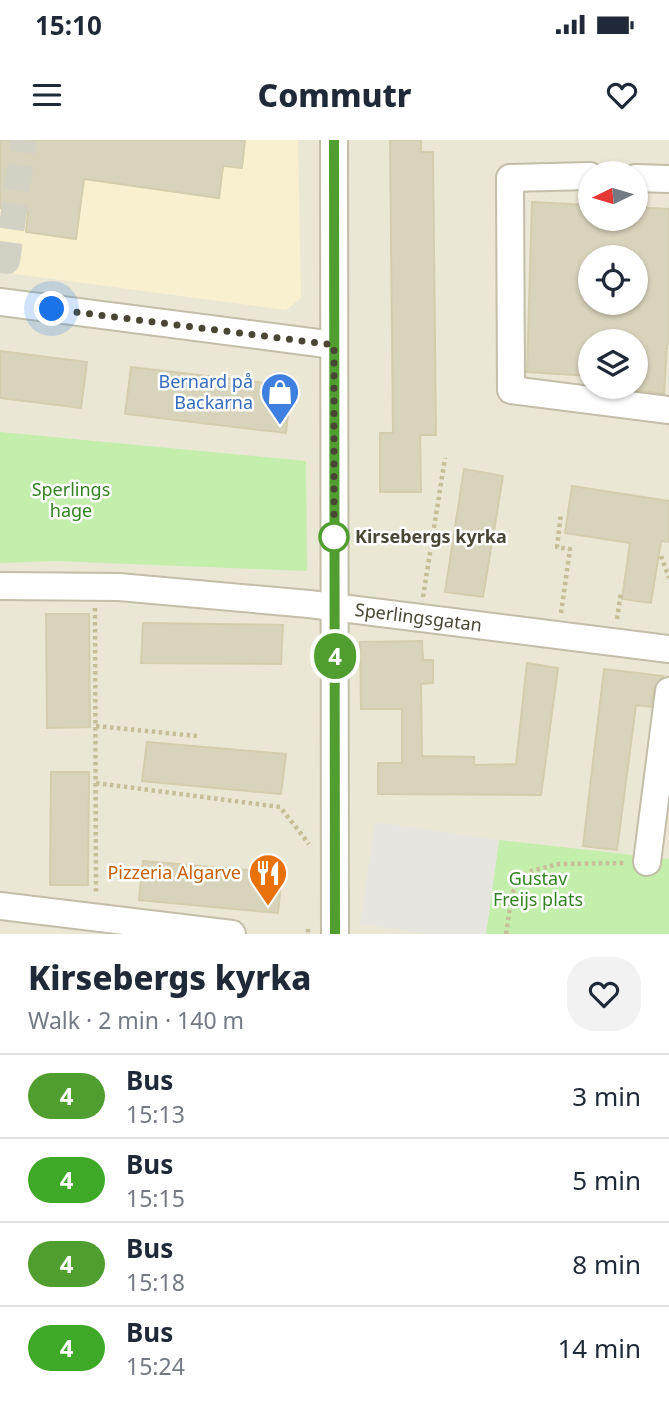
<!DOCTYPE html>
<meta charset="utf-8">
<style>
:root{--surface:#fff;--page:#f2f2f3;--text:#1f2937;--muted:#747a83;--line:#e0e1e3}
body{margin:0;font-family:"Noto Sans",sans-serif;background:var(--page);color:var(--text);height:100vh;display:flex;flex-direction:column;font-size:26px;white-space:nowrap}
*{box-sizing:border-box;margin:0}
p{font-size:23px;color:var(--muted)}
.icon{flex:none;width:38px;height:38px;fill:none;stroke:currentColor;stroke-width:2;stroke-linecap:round;stroke-linejoin:round}
.map{position:relative;height:794px;overflow:hidden}
.drawer{display:flex;flex-direction:column;background:var(--surface);flex:1}
.drawer>*{flex:none}
.badge{padding:0 14px;border-radius:23px;font-size:24px;line-height:46px}
.needle{width:46px;rotate:265deg}
.fabs{position:absolute;left:578px;top:21px;display:grid;gap:14px}
.fabs a{display:grid;place-items:center;width:70px;height:70px;border-radius:50%;background:var(--surface);box-shadow:0 2px 5px #0004;font-size:35px}
.you{position:absolute;width:35px;height:35px;margin:-18px;border:5px solid #fff;border-radius:50%;background:#1a73e8;box-shadow:0 0 0 10px #1a73e833}
.map>.badge{position:absolute;translate:-50% -50%;box-shadow:0 0 0 4px #fff}
.round{display:grid;place-items:center;flex:none;width:74px;height:74px;border-radius:28px;background:var(--page)}
.overview{display:flex;align-items:center;justify-content:space-between;height:119px;padding:0 28px}
h1{font-size:33px;font-weight:800;line-height:52px}
ul{padding:0;list-style:none}
li{display:flex;align-items:center;gap:21px;height:84px;padding:0 28px;border-top:2px solid var(--line)}
li div{flex:1}
li b{display:block;font-size:26px}
li em{font-style:normal}
li .badge{min-width:77px;font-weight:700;text-align:center}
.status{display:flex;justify-content:space-between;align-items:center;height:49px;padding:0 35px;background:var(--surface);direction:ltr}
.status svg{height:19px;fill:currentColor}
header{display:flex;justify-content:space-between;align-items:center;height:91px;padding:0 28px;background:var(--surface);font-size:32px;font-weight:800}
.map>svg:first-child{display:block}
.residential{fill:#eae7d5;fill-rule:evenodd}
.commercial{fill:#f9f0d0}
.green{fill:#c3eeab}
.parking{fill:#e6e5df}
.building{fill:#d8d3bb;stroke:#d4cdad;stroke-width:2;fill-rule:evenodd}
.lines{fill:none;stroke-linecap:round;stroke-linejoin:round}
.minor-tunnel{stroke:#d3d1c3;stroke-width:26;stroke-dasharray:26 13;stroke-linecap:butt}
.minor-casing{stroke:#c2bea8;stroke-width:30}
.path{stroke:#c6be98;stroke-width:4.5;stroke-dasharray:3.5 3.5;stroke-linecap:butt}
.minor{stroke:#fff;stroke-width:26}
.line-casing{stroke:#fff;stroke-width:16}
.line{stroke:#509e2f;stroke-width:10}
.walk{stroke:#4a4635;stroke-width:7;stroke-dasharray:0 12.6}
.stop-dot{fill:#fff;stroke:#509e2f;stroke-width:3.5}
.labels{text-anchor:middle;stroke-width:5;stroke-linejoin:round;paint-order:stroke}
.shop-label{font-size:18px;fill:#366cbe;stroke:#fff;text-anchor:end}
.park-label{font-size:18px;fill:#338321;stroke:#fff}
.stop-label{font-size:18px;font-weight:bold;fill:#4a4635;stroke:#fff;text-anchor:start}
.street-label{font-size:18px;fill:#4a4635;stroke:#fff}
.food-label{font-size:18px;fill:#c56008;stroke:#fff;text-anchor:end}
</style>
<div class="status"><b>15:10</b><svg viewBox="0 0 49 12"><path d="M0 12V9h3v3zM5 12V6h3v6zM10 12V3h3v9zM15 12V0h3v12zM26 1h20v11H26zM47 4h2v5h-2z"/></svg></div>
<header><svg class="icon" aria-label="menu" viewBox="0 0 24 24"><path d="M4 6h16M4 12h16M4 18h16"/></svg>Commutr<svg class="icon" aria-label="heart" viewBox="0 0 24 24"><path d="M12 20l-8-8c-3-5 5-10 8-4 3-6 11-1 8 4z"/></svg></header>
<div class="map">
<svg width="669" height="794" viewBox="0 0 669 794">
<rect width="100%" height="100%" fill="#f5f4e7"/>
<path class="residential" d="M 0,0 L 669,0 L 669,794 L 0,794 ZM 590,33 L 635,33 L 635,79 L 590,79 ZM 590,117 L 635,117 L 635,163 L 590,163 ZM 590,201 L 635,201 L 635,247 L 590,247 Z"/>
<path class="commercial" d="M 0,0 L 298,0 L 301,158 L 286,170 L 0,132 Z"/>
<g class="green">
<path d="M 0,292 L 306,321 L 307,431 L 56,421 L 0,423 Z"/>
<path d="M 499,700 L 669,719 L 669,794 L 486,794 Z"/>
</g>
<path class="parking" d="M 375,682 L 499,700 L 486,794 L 429,794 L 360,784 Z"/>
<g class="building">
<path d="M 0,0 L 245,0 L 242,28 L 223,26 L 219,58 L 84,39 L 76,99 L 26,92 L 28,72 L 0,68 Z"/>
<path d="M 390,0 L 421,0 L 421,12 L 433,12 L 436,295 L 420,295 L 421,352 L 380,352 L 380,293 L 393,293 Z"/>
<path d="M 532,62 L 590,65 L 590,79 L 635,79 L 635,67 L 669,69 L 669,204 L 667,204 L 664,254 L 635,250 L 635,201 L 590,201 L 590,236 L 527,232 ZM 590,117 L 635,117 L 635,163 L 590,163 Z"/>
<path d="M 0,211 L 87,222 L 81,268 L 0,258 Z"/>
<path d="M 131,227 L 291,246 L 286,293 L 125,274 Z"/>
<path d="M 464,329 L 503,336 L 483,457 L 445,452 Z"/>
<path d="M 572,346 L 669,361 L 669,402 L 661,401 L 651,463 L 622,459 L 630,403 L 565,393 Z"/>
<path d="M 46,474 L 89,474 L 90,587 L 47,588 Z"/>
<path d="M 143,483 L 283,485 L 281,524 L 141,523 Z"/>
<path d="M 422,501 L 423,520 L 433,520 L 433,543 L 421,544 L 422,616 L 474,617 L 474,625 L 516,624 L 527,523 L 558,528 L 541,655 L 378,654 L 378,623 L 402,623 L 402,569 L 361,569 L 360,502 Z"/>
<path d="M 604,529 L 663,536 L 654,548 L 651,567 L 636,565 L 617,710 L 583,706 Z"/>
<path d="M 147,602 L 286,614 L 281,654 L 142,641 Z"/>
<path d="M 51,632 L 89,632 L 88,745 L 50,745 Z"/>
<path d="M 143,721 L 282,733 L 278,773 L 139,760 Z"/>
</g>
<g class="lines">
<path class="minor-tunnel" d="M 0,120 L 7,121 L 24,0"/>
<g class="minor-casing">
<g id="minor">
<path d="M 334,0 L 335,794"/>
<path d="M 590,36 L 510,38 L 511,250 L 669,270"/>
<path d="M 635,38 L 669,39"/>
<path d="M 0,162 L 334,205"/>
<path id="s1" d="M 0,446 L 119,447 L 309,464 L 669,509"/>
<path d="M 647,722 L 669,551"/>
<path d="M 0,766 L 232,794"/>
</g>
</g>
<g class="path">
<path d="M 661,416 L 669,438"/>
<path d="M 423,457 L 445,318"/>
<path d="M 95,468 L 96,754"/>
<path d="M 561,473 L 570,409 L 557,407 L 561,373"/>
<path d="M 617,479 L 621,452"/>
<path d="M 96,586 L 197,596"/>
<path d="M 96,643 L 280,667 L 309,704"/>
<path d="M 308,789 L 308,794"/>
<path d="M 506,794 L 512,753 L 527,732 L 559,724 L 626,723"/>
</g>
<use href="#minor" class="minor"/>
</g>
<g class="lines">
<g class="line-casing">
<path id="line" d="M 334,0 L 335,794"/>
</g>
<use href="#line" class="line"/>
<path class="walk" d="M 52,169 L 334,205 L 334,397"/>
</g>
<defs>
<g id="shop-pin" transform="scale(2.0125)"><path d="M0 17L-7.5 6A9.5 9.5 0 1 1 7.5 6Z" fill="#3f7fe0" stroke="#fff"/><path d="M-5-2.5h2.3a2.7 3.5 0 0 1 5.4 0H5L5.5 6h-11ZM-1.5-2.5h3a1.5 2.3 0 0 0-3 0Z" fill="#fff"/></g>
<g id="restaurant-pin" transform="scale(2.0125)"><path d="M0 17L-7.5 6A9.5 9.5 0 1 1 7.5 6Z" fill="#e8710a" stroke="#fff"/><path d="M-5-6h1v4h1v-4h1v4h1v-4h1v5L-1.5 .5V6h-2V.5L-5-1ZM5-6V6H3V1.5H1.5Q1.5-4 5-6Z" fill="#fff"/></g>
</defs>
<g fill-rule="evenodd">
<use href="#shop-pin" x="280" y="252"/>
<use href="#restaurant-pin" x="268" y="733"/>
</g>
<circle class="stop-dot" cx="334" cy="397" r="14"/>
<g class="labels">
<g class="shop-label">
<text x="253" y="248">Bernard på<tspan x="253" dy="21">Backarna</tspan></text>
</g>
<g class="park-label">
<text x="71" y="356">Sperlings<tspan x="71" dy="21">hage</tspan></text>
<text x="538" y="745">Gustav<tspan x="538" dy="21">Freijs plats</tspan></text>
</g>
<g class="stop-label">
<text x="355" y="403">Kirsebergs kyrka</text>
</g>
<g class="street-label">
<text dy="6" stroke="none"><textPath href="#s1" startOffset="420">Sperlingsgatan</textPath></text>
</g>
<g class="food-label">
<text x="241" y="739">Pizzeria Algarve</text>
</g>
</g>
</svg>
<div class="fabs">
<a><svg class="needle" viewBox="-14 -14 28 28"><path d="M0-13l5 13h-10z" fill="#e53935"/><path d="M0 13l5-13h-10z" fill="#747a83"/></svg></a>
<a><svg class="icon" aria-label="locate" viewBox="0 0 24 24"><circle cx="12" cy="12" r="6"/><path d="M12 2v4M12 18v4M2 12h4M18 12h4"/></svg></a>
<a><svg class="icon" aria-label="layers" viewBox="0 0 24 24"><path d="M12 4l9 5-9 5-9-5zM3 14l9 5 9-5"/></svg></a>
</div>
<div class="you" style="left:52px;top:169px"></div>
<b class="badge" style="left:335px;top:516px;background:#509e2f;color:#fff">4</b>
</div>
<section class="drawer">
<div class="overview"><div><h1>Kirsebergs kyrka</h1><p>Walk · 2 min · 140 m</p></div><a class="round"><svg class="icon" aria-label="heart" viewBox="0 0 24 24"><path d="M12 20l-8-8c-3-5 5-10 8-4 3-6 11-1 8 4z"/></svg></a></div>
<ul>
<li><span class="badge" style="background:#509e2f;color:#fff">4</span><div><b>Bus</b><p>15:13</p></div><em>3 min</em></li>
<li><span class="badge" style="background:#3ea827;color:#fff">4</span><div><b>Bus</b><p>15:15</p></div><em>5 min</em></li>
<li><span class="badge" style="background:#509e2f;color:#fff">4</span><div><b>Bus</b><p>15:18</p></div><em>8 min</em></li>
<li><span class="badge" style="background:#3ea827;color:#fff">4</span><div><b>Bus</b><p>15:24</p></div><em>14 min</em></li>
</ul>
</section>
